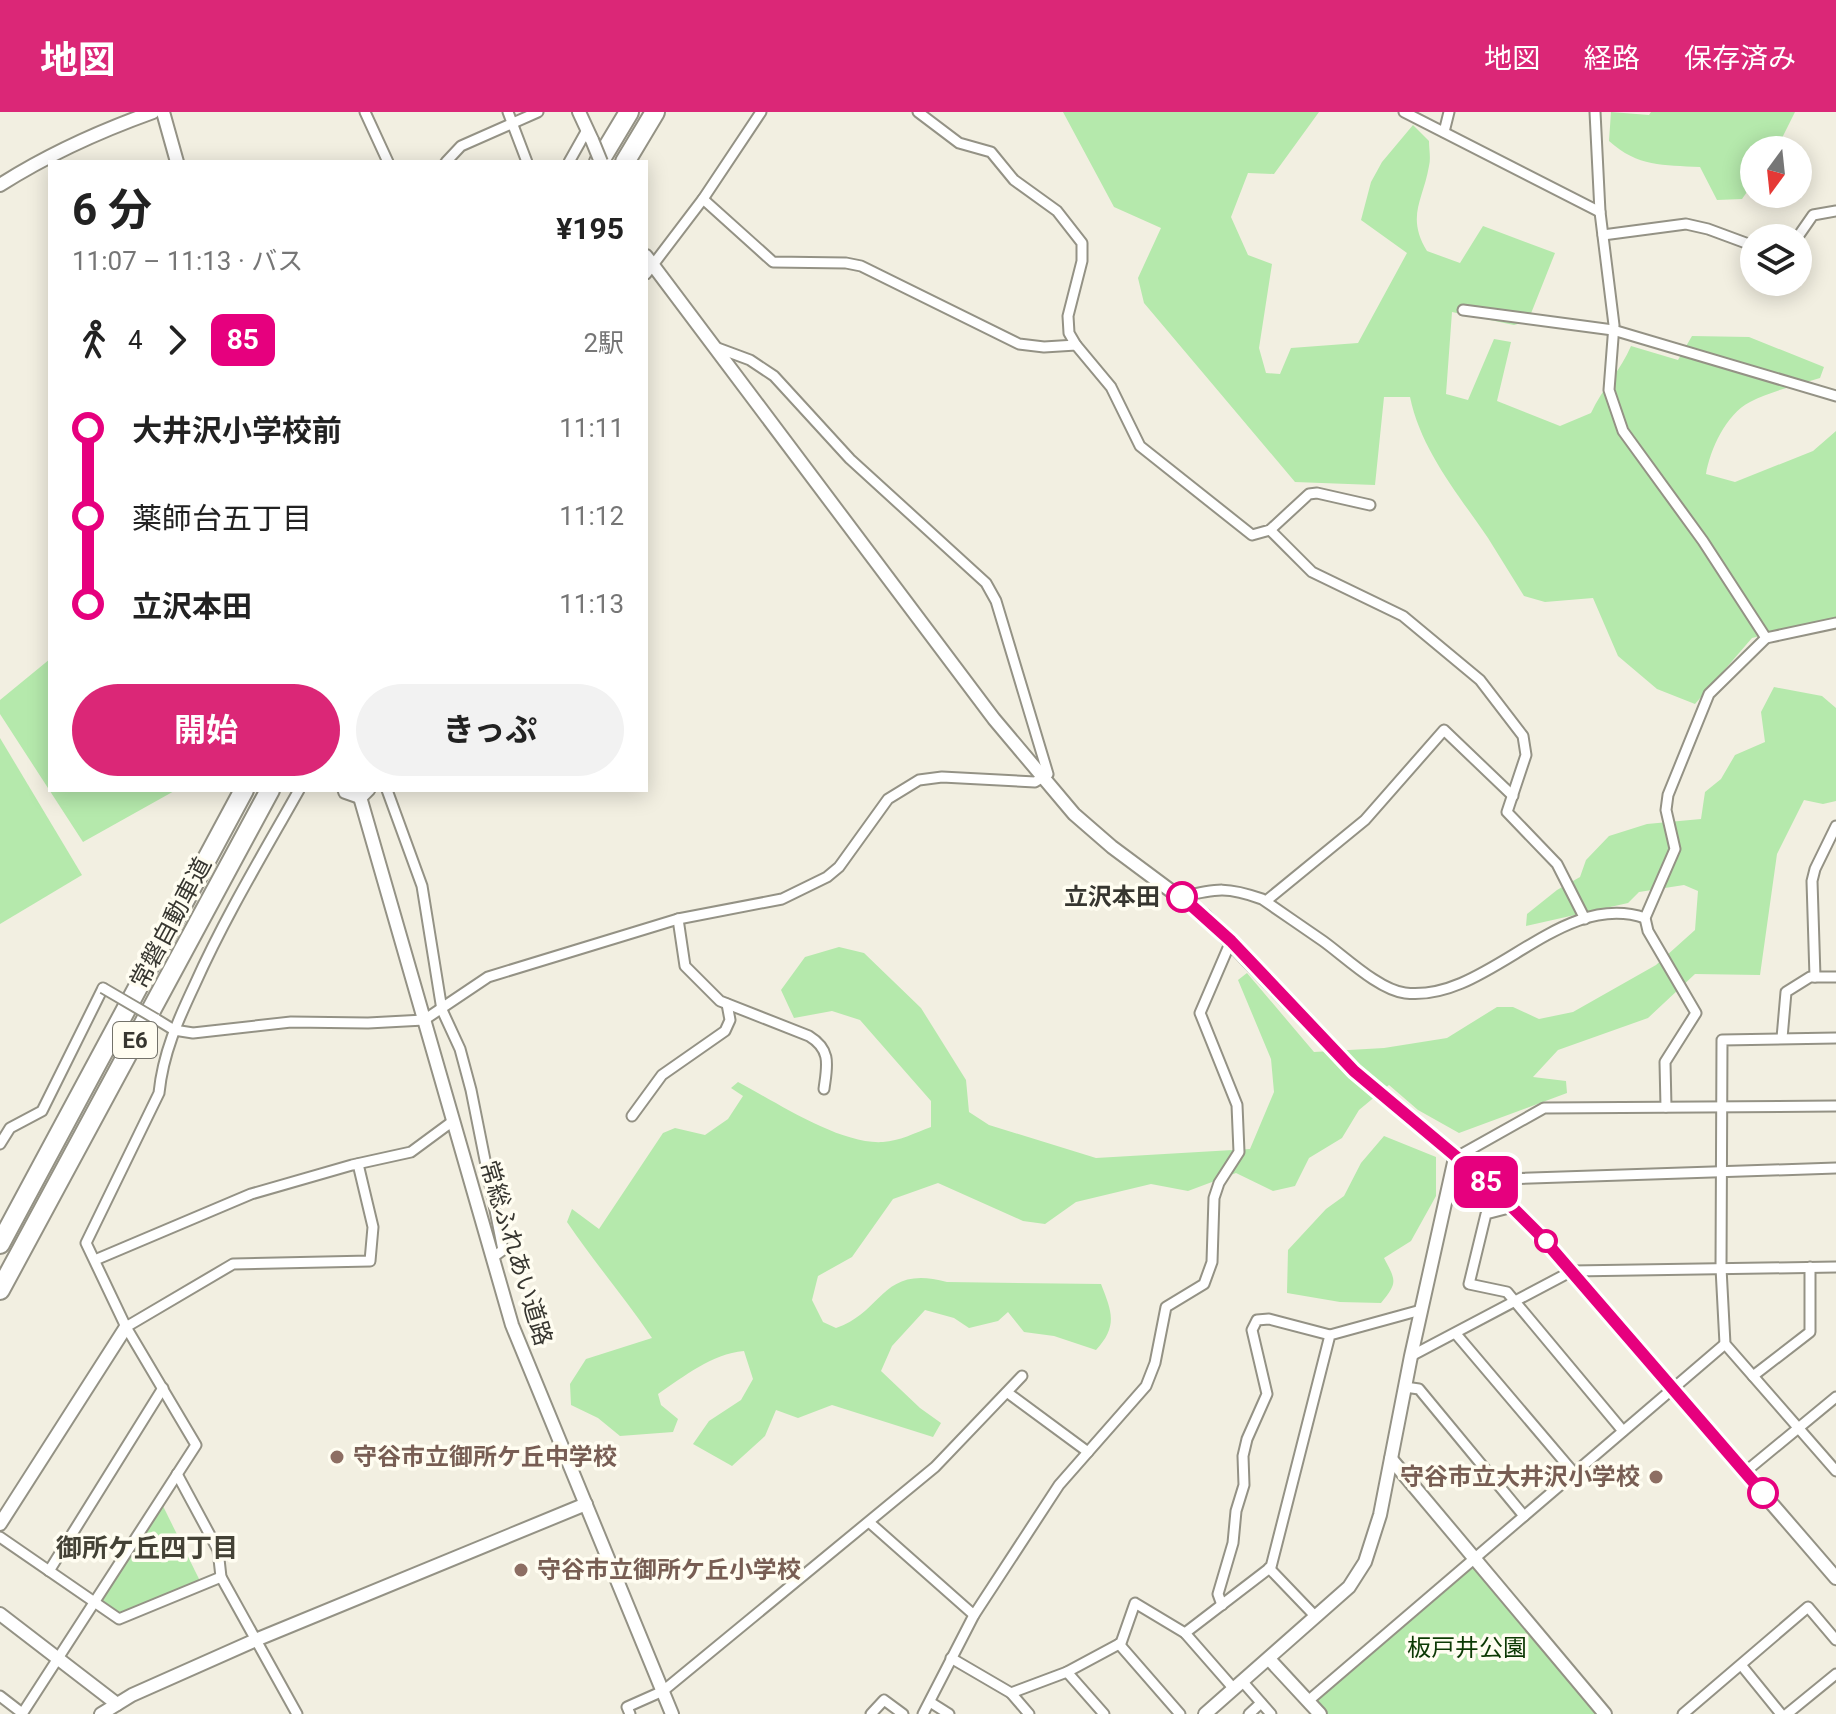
<!DOCTYPE html>
<html lang="ja">
<meta charset="utf-8">
<style>
:root{--surface:#fff;--page:#f2f2f2;--text:#222;--muted:#767676;--accent:#db2777}
body{margin:0;font-family:Roboto,"Noto Sans JP",sans-serif;background:var(--page);color:var(--text);height:100vh;display:flex;flex-direction:column;font-size:30px;white-space:nowrap}
*{box-sizing:border-box;margin:0}
p{font-size:26px;color:var(--muted)}
.icon{flex:none;width:44px;height:44px;fill:none;stroke:currentColor;stroke-width:2;stroke-linecap:round;stroke-linejoin:round}
.map{position:relative;flex:1;overflow:hidden}
.panel{position:absolute;left:48px;top:48px;width:600px;height:632px;display:flex;flex-direction:column;background:var(--surface);border-radius:0px;box-shadow:0 4px 20px #0003}
.panel>*{flex:none}
.badge{padding:0 16px;border-radius:12px;font-size:28px;line-height:52px}
.needle{width:52px;rotate:195deg}
.tools{position:absolute;left:1740px;top:24px;display:grid;gap:16px}
.tools a{display:grid;place-items:center;width:72px;height:72px;border-radius:50%;background:var(--surface);box-shadow:0 4px 20px #0003;font-size:40px}
.map>.badge{position:absolute;translate:-50% -50%;box-shadow:0 0 0 4px #fff}
.legs{display:flex;align-items:center;gap:12px;height:88px;padding:0 24px;font-size:26px}
.legs p{margin-inline-start:auto}
.overview{display:flex;align-items:center;justify-content:space-between;height:136px;padding:0 24px}
h1{font-size:44px;font-weight:700;line-height:60px}
.action{display:flex;gap:16px;margin-top:auto;padding:16px 24px}
.action a{flex:1;height:92px;border-radius:48px;background:var(--accent);color:#fff;font-size:32px;font-weight:700;line-height:92px;text-align:center}
.action a+a{background:var(--page);color:var(--text)}
ul{padding:0 24px;list-style:none}
li{display:flex;align-items:center;gap:28px;height:88px;font-size:30px}
li i{display:grid;place-items:center;width:12px;height:100%;margin:0 10px;background:currentColor}
li i::after{content:'';width:20px;height:20px;margin:-10px;border:6px solid;border-radius:50%;background:var(--surface)}
li p{margin-inline-start:auto}
li:first-child i{background:linear-gradient(#0000 50%,currentColor 0)}
li:last-child i{background:linear-gradient(currentColor 50%,#0000 0)}
header{display:flex;align-items:center;gap:48px;box-sizing:border-box;height:112px;padding:0 40px;background:var(--accent);color:#fff}
header strong{font-size:38px}
nav{display:flex;gap:44px;margin-inline-start:auto;font-size:28px}
.map>svg:first-child{display:block}
.green{fill:#b5e9ac}
.lines{fill:none;stroke-linecap:round;stroke-linejoin:round}
.minor-casing{stroke:#949285;stroke-width:13}
.tertiary-casing{stroke:#949285;stroke-width:16}
.motorway-casing{stroke:#949285;stroke-width:22}
.minor{stroke:#fff;stroke-width:9}
.tertiary{stroke:#fff;stroke-width:12}
.motorway{stroke:#fff;stroke-width:18}
.minor-bridge-casing{stroke:#949285;stroke-width:13;stroke-linecap:butt}
.tertiary-bridge-casing{stroke:#949285;stroke-width:16;stroke-linecap:butt}
.minor-bridge{stroke:#fff;stroke-width:9}
.tertiary-bridge{stroke:#fff;stroke-width:12}
.line-1-casing{stroke:#fff;stroke-width:18}
.line-1{stroke:#e6007e;stroke-width:12}
.stop-1-dot{fill:#fff;stroke:#e6007e;stroke-width:4}
.education-dot{fill:#8d6e63;stroke:#fffdf1;stroke-width:3}
.labels{text-anchor:middle;stroke-width:7;stroke-linejoin:round;paint-order:stroke}
.shield{fill:#fffdf1;stroke:#73726a;stroke-width:2}
.shield-label{font-size:22px;font-weight:bold;fill:#373630}
.stop-label{font-size:24px;font-weight:bold;fill:#373630;stroke:#fffdf1;text-anchor:end}
.street-label{font-size:24px;fill:#373630;stroke:#fffdf1}
.education-label{font-size:24px;font-weight:bold;fill:#785e54;stroke:#fffdf1;text-anchor:start}
.park-label{font-size:24px;fill:#0c3904;stroke:#fffdf1}
.neighbourhood-label{font-size:26px;font-weight:bold;fill:#444236;stroke:#fffdf1}
</style>
<header>
<strong>地図</strong>
<nav><a>地図</a><a>経路</a><a>保存済み</a></nav>
</header>
<div class="map">
<svg width="1836" height="1602" viewBox="0 0 1836 1602">
<rect width="100%" height="100%" fill="#f2efe1"/>
<g class="green">
<path d="M 1063,0 L 1319,0 L 1274,62 L 1248,61 L 1231,105 L 1248,143 L 1272,152 L 1259,236 L 1266,261 L 1280,262 L 1291,236 L 1358,231 L 1407,141 L 1361,108 L 1371,70 L 1382,50 L 1413,13 L 1429,29 C 1429,37 1431,46 1429,54 C 1423,89 1406,104 1427,139 L 1460,151 L 1483,114 L 1555,141 L 1528,209 L 1514,213 L 1452,200 L 1446,282 L 1468,288 L 1494,227 L 1511,230 L 1497,289 L 1560,314 L 1591,301 C 1602,277 1621,258 1631,234 L 1678,248 L 1692,224 L 1749,225 L 1824,255 L 1820,266 C 1798,273 1771,279 1750,290 C 1726,302 1710,338 1706,362 L 1735,370 L 1813,339 L 1836,319 L 1836,505 L 1752,526 L 1695,592 L 1657,577 L 1618,544 L 1593,486 L 1545,490 L 1524,484 C 1512,465 1500,445 1488,426 C 1458,382 1421,338 1410,285 L 1384,285 L 1375,373 L 1295,370 L 1144,191 L 1138,166 L 1161,116 L 1114,95 Z"/>
<path d="M 1611,0 L 1649,3 L 1651,0 L 1795,0 L 1776,38 L 1754,38 L 1754,70 L 1742,87 L 1717,88 L 1700,55 C 1663,53 1638,55 1609,29 Z"/>
<path d="M 50,547 L 50,678 L 176,678 L 83,730 L 0,602 L 0,588 Z"/>
<path d="M 1774,575 L 1822,584 L 1836,596 L 1836,689 L 1823,692 L 1804,688 L 1777,742 L 1760,863 L 1695,862 L 1648,906 L 1558,938 L 1533,965 L 1566,969 L 1567,981 L 1459,1021 L 1418,998 L 1389,973 L 1359,998 L 1342,1026 L 1309,1046 L 1295,1074 L 1273,1079 L 1236,1061 L 1188,1079 L 1151,1072 L 1076,1090 L 1045,1112 L 1023,1109 L 938,1071 L 893,1087 L 852,1145 L 818,1164 L 812,1188 L 823,1210 L 836,1216 C 884,1200 881,1152 947,1170 L 1101,1172 C 1112,1200 1118,1214 1096,1238 L 1054,1224 L 1024,1220 L 1008,1200 L 998,1209 L 969,1216 L 954,1206 L 925,1198 L 892,1234 L 881,1259 L 920,1296 L 941,1311 L 933,1325 L 832,1293 L 798,1306 L 776,1298 L 765,1324 L 732,1354 L 693,1332 L 709,1309 L 741,1288 L 753,1267 L 744,1239 C 711,1242 685,1264 658,1282 L 661,1293 L 678,1307 L 673,1320 L 620,1324 L 598,1306 L 571,1293 L 570,1272 L 586,1247 L 652,1226 C 625,1186 594,1150 567,1110 L 572,1097 L 599,1117 L 663,1021 L 675,1016 L 705,1023 L 728,1007 L 743,984 L 731,976 L 738,970 C 776,990 840,1033 883,1030 C 899,1029 915,1021 931,1015 L 931,989 L 860,908 L 832,899 L 794,906 L 781,878 L 805,845 L 839,835 L 864,841 L 921,896 L 966,968 L 969,1000 L 989,1013 L 1096,1046 L 1250,1037 L 1274,980 L 1271,947 L 1238,868 L 1247,861 L 1314,940 L 1384,936 L 1447,926 L 1497,895 L 1513,895 L 1539,907 L 1573,900 L 1656,853 L 1695,818 L 1698,779 L 1684,773 L 1639,780 L 1628,791 L 1526,814 L 1527,802 L 1557,778 L 1580,765 L 1586,748 L 1609,724 L 1647,712 L 1701,707 L 1705,680 L 1721,667 L 1735,643 L 1765,630 L 1761,600 Z"/>
<path d="M 0,626 L 82,763 L 0,812 Z"/>
<path d="M 1384,1024 L 1436,1045 L 1436,1084 L 1411,1129 L 1384,1146 C 1396,1169 1398,1170 1381,1191 L 1340,1190 L 1287,1181 L 1288,1138 L 1326,1097 L 1344,1084 L 1361,1051 Z"/>
<path d="M 160,1388 L 202,1473 L 119,1507 L 93,1489 Z"/>
<path d="M 1476,1445 L 1605,1602 L 1320,1602 L 1308,1589 Z"/>
</g>
<g class="lines">
<g class="minor-casing">
<g id="minor">
<path d="M 365,0 L 388,50"/>
<path d="M 508,0 L 527,50"/>
<path d="M 918,0 L 959,31 L 991,40 L 1014,68 L 1057,99 L 1082,131 L 1082,149 L 1068,204 L 1069,221 L 1076,233"/>
<path d="M 1404,0 L 1600,100"/>
<path d="M 1595,0 L 1600,100 L 1614,213 L 1609,278 L 1623,319 L 1703,429 L 1766,526"/>
<path d="M 1444,20 L 1449,0"/>
<path d="M 446,50 L 461,34 L 538,0"/>
<path d="M 569,50 L 587,18"/>
<path d="M 703,87 L 773,150 L 846,151 L 861,154 L 1019,232 L 1044,235 L 1076,233 L 1111,275 L 1140,334 L 1252,423 L 1270,418 L 1309,382 L 1317,381 L 1370,393"/>
<path d="M 1603,123 L 1686,112 L 1708,117 L 1754,134"/>
<path d="M 1797,126 L 1813,103 L 1836,99"/>
<path d="M 646,162 L 703,87 L 761,0"/>
<path d="M 1463,198 L 1613,218 L 1836,284"/>
<path d="M 1270,418 L 1312,460 L 1403,504 L 1480,568 L 1523,624 L 1526,643 L 1507,700 L 1557,752 L 1585,807"/>
<path d="M 343,678 L 344,681 L 361,687 L 370,678"/>
<path d="M 387,678 L 422,774 L 442,898 L 460,937 L 471,978 L 503,1138 L 492,1146"/>
<path d="M 1182,785 C 1217,776 1228,775 1262,787 C 1282,801 1303,815 1323,829 C 1344,844 1379,878 1405,881 C 1488,891 1559,777 1645,806"/>
<path d="M 1266,789 L 1365,708 L 1444,618 L 1513,684"/>
<path d="M 678,807 L 685,854 L 720,889 L 809,924 C 832,938 827,954 824,977"/>
<path d="M 1815,865 L 1812,769 L 1815,757 L 1836,714"/>
<path d="M 156,907 L 174,918 L 193,921 L 291,910 L 368,911 L 424,908 L 488,865 L 678,807 L 782,787 L 827,765 L 839,755 L 888,687 L 919,668 L 942,665 L 1035,670 L 1048,662 L 996,489 L 986,471 L 850,347 L 774,264 L 750,248 L 715,235"/>
<path d="M 1782,926 L 1786,880 L 1810,865 L 1836,865"/>
<path d="M 1836,926 L 1722,928 L 1721,1156 L 1725,1232 L 1836,1359"/>
<path d="M 1666,995 L 1665,950 L 1696,901 L 1648,819 L 1645,806 L 1675,737 L 1666,698 L 1668,683 L 1709,582 L 1766,526 L 1836,511"/>
<path d="M 632,1004 L 662,963 L 725,919 L 730,908 L 727,892"/>
<path d="M 0,1032 L 10,1016 L 42,999 L 103,876"/>
<path d="M 1455,1046 L 1544,996 L 1836,994"/>
<path d="M 1490,1073 L 1505,1067 L 1836,1056"/>
<path d="M 1513,1095 L 1486,1102 L 1469,1172 L 1507,1180 L 1623,1319"/>
<path d="M 95,1148 L 251,1082 L 352,1053 L 411,1040 L 453,1009"/>
<path d="M 126,1215 L 233,1152 L 370,1149 L 373,1115 L 358,1052"/>
<path d="M 1456,1222 L 1574,1361"/>
<path d="M 1411,1244 L 1572,1159 L 1836,1155"/>
<path d="M 1753,1264 L 1810,1220 L 1810,1155"/>
<path d="M 1405,1275 L 1419,1277 L 1524,1404"/>
<path d="M 1008,1281 L 1088,1340"/>
<path d="M 1745,1360 L 1836,1285"/>
<path d="M 177,1362 L 218,1438 L 221,1465 L 297,1602"/>
<path d="M 870,1411 L 974,1503"/>
<path d="M 0,1425 L 119,1507 L 221,1465"/>
<path d="M 1269,1456 L 1316,1505"/>
<path d="M 49,1459 L 163,1276"/>
<path d="M 1222,1493 L 1218,1482 L 1233,1431 L 1236,1399 L 1244,1373 L 1243,1344 L 1247,1327 L 1267,1282 L 1252,1218 L 1257,1208 L 1269,1207 L 1330,1223"/>
<path d="M 1185,1521 L 1271,1455 L 1330,1223 L 1421,1198"/>
<path d="M 1119,1532 L 1180,1602"/>
<path d="M 951,1546 L 1011,1581 L 1067,1560 L 1121,1531 L 1135,1491 L 1185,1521 L 1234,1577"/>
<path d="M 1742,1554 L 1781,1602"/>
<path d="M 1067,1560 L 1104,1602"/>
<path d="M 1242,1569 L 1271,1602"/>
<path d="M 1011,1581 L 1029,1602"/>
<path d="M 0,1584 L 22,1601"/>
<path d="M 1308,1589 L 1725,1232"/>
<path d="M 930,1590 L 949,1602"/>
<path d="M 22,1602 L 196,1333 L 126,1215 L 86,1131 L 159,981 C 163,941 178,908 195,872 C 225,805 263,742 299,678"/>
<path d="M 630,1602 L 627,1595 L 663,1579 L 935,1355 L 1022,1264"/>
<path d="M 871,1602 L 884,1588 L 903,1602"/>
<path d="M 923,1602 L 974,1503 L 1059,1373 L 1146,1274 L 1155,1251 L 1166,1195 L 1204,1172 L 1212,1150 L 1214,1086 L 1219,1071 L 1239,1040 L 1237,993 L 1200,901 L 1231,829"/>
<path d="M 1249,1602 L 1261,1591"/>
<path d="M 1683,1602 L 1808,1495 L 1836,1528"/>
<path d="M 1787,1602 L 1836,1562"/>
</g>
</g>
<g class="tertiary-casing">
<g id="tertiary">
<path d="M 163,0 L 177,50"/>
<path d="M 579,0 L 592,28"/>
<path d="M 0,73 C 47,43 100,19 153,0"/>
<path d="M 646,144 L 994,607 L 1074,702 L 1112,735 L 1206,805 L 1354,959 L 1490,1073 L 1539,1122 L 1836,1466"/>
<path d="M 358,678 L 512,1213 L 672,1602"/>
<path d="M 1391,1347 L 1605,1602"/>
<path d="M 0,1412 L 126,1215"/>
<path d="M 0,1502 L 117,1592"/>
<path d="M 1269,1547 L 1320,1602"/>
<path d="M 101,1602 L 132,1583 L 258,1527 L 586,1392"/>
<path d="M 1205,1602 L 1349,1475 L 1365,1450 L 1380,1403 L 1411,1244 L 1455,1046"/>
</g>
</g>
<g class="motorway-casing">
<g id="motorway">
<path d="M 599,50 L 629,0"/>
<path d="M 625,50 L 655,0"/>
<path d="M 0,1132 L 244,678"/>
<path d="M 0,1178 L 270,678"/>
</g>
</g>
<use href="#minor" class="minor"/>
<use href="#tertiary" class="tertiary"/>
<use href="#motorway" class="motorway"/>
<g class="minor-bridge-casing">
<path id="minor-bridge" d="M 103,876 L 156,907"/>
</g>
<g class="tertiary-bridge-casing">
<path id="tertiary-bridge" d="M 592,28 L 601,50"/>
</g>
<use href="#minor-bridge" class="minor-bridge"/>
<use href="#tertiary-bridge" class="tertiary-bridge"/>
</g>
<g class="lines">
<g class="line-1-casing">
<path id="line-1" d="M 1182,785 L 1231,829 L 1354,959 L 1490,1073 L 1539,1122 L 1763,1381"/>
</g>
<use href="#line-1" class="line-1"/>
</g>
<g class="stop-1-dot">
<circle cx="1182" cy="785" r="14"/>
<circle cx="1546" cy="1129" r="10"/>
<circle cx="1763" cy="1381" r="14"/>
</g>
<g class="education-dot">
<circle cx="337" cy="1345" r="8"/>
<circle cx="1656" cy="1365" r="8"/>
<circle cx="521" cy="1458" r="8"/>
</g>
<g class="labels">
<rect class="shield" x="113" y="910" width="44" height="36" rx="6"/>
<g class="shield-label">
<text x="135" y="936">E6</text>
</g>
<g class="stop-label">
<text x="1160" y="793">立沢本田</text>
</g>
<g class="street-label">
<text transform="translate(171 811) rotate(-62)" y="8">常磐自動車道</text>
<text transform="translate(516 1141) rotate(73)" y="8">常総ふれあい道路</text>
</g>
<g class="education-label">
<text x="353" y="1353">守谷市立御所ケ丘中学校</text>
<text x="1640" y="1373" text-anchor="end">守谷市立大井沢小学校</text>
<text x="537" y="1466">守谷市立御所ケ丘小学校</text>
</g>
<g class="park-label">
<text x="1467" y="1544">板戸井公園</text>
</g>
<g class="neighbourhood-label">
<text x="147" y="1445">御所ケ丘四丁目</text>
</g>
</g>
</svg>
<div class="tools">
<a><svg class="needle" viewBox="-14 -14 28 28"><path d="M0-13l5 13h-10z" fill="#e53935"/><path d="M0 13l5-13h-10z" fill="#767676"/></svg></a>
<a><svg class="icon" aria-label="layers" viewBox="0 0 24 24"><path d="M12 4l9 5-9 5-9-5zM3 14l9 5 9-5"/></svg></a>
</div>
<b class="badge" style="left:1486px;top:1070px;background:#e6007e;color:#fff">85</b>
<section class="panel">
<div class="overview"><div><h1>6 分</h1><p>11:07 – 11:13 · バス</p></div><b>¥195</b></div>
<div class="legs"><svg class="icon" aria-label="walk" viewBox="0 0 24 24"><circle cx="13" cy="4" r="2"/><path d="M13 8l-2 6 4 7M11 14l-3 7M7 12l3-4h3l4 4"/></svg>4<svg class="icon" aria-label="forward" viewBox="0 0 24 24"><path d="M9 5l7 7-7 7"/></svg><b class="badge" style="background:#e6007e;color:#fff">85</b><p>2駅</p></div>
<ul>
<li><i style="color:#e6007e"></i><b>大井沢小学校前</b><p>11:11</p></li>
<li><i style="color:#e6007e"></i><span>薬師台五丁目</span><p>11:12</p></li>
<li><i style="color:#e6007e"></i><b>立沢本田</b><p>11:13</p></li>
</ul>
<div class="action"><a>開始</a><a>きっぷ</a></div>
</section>
</div>
